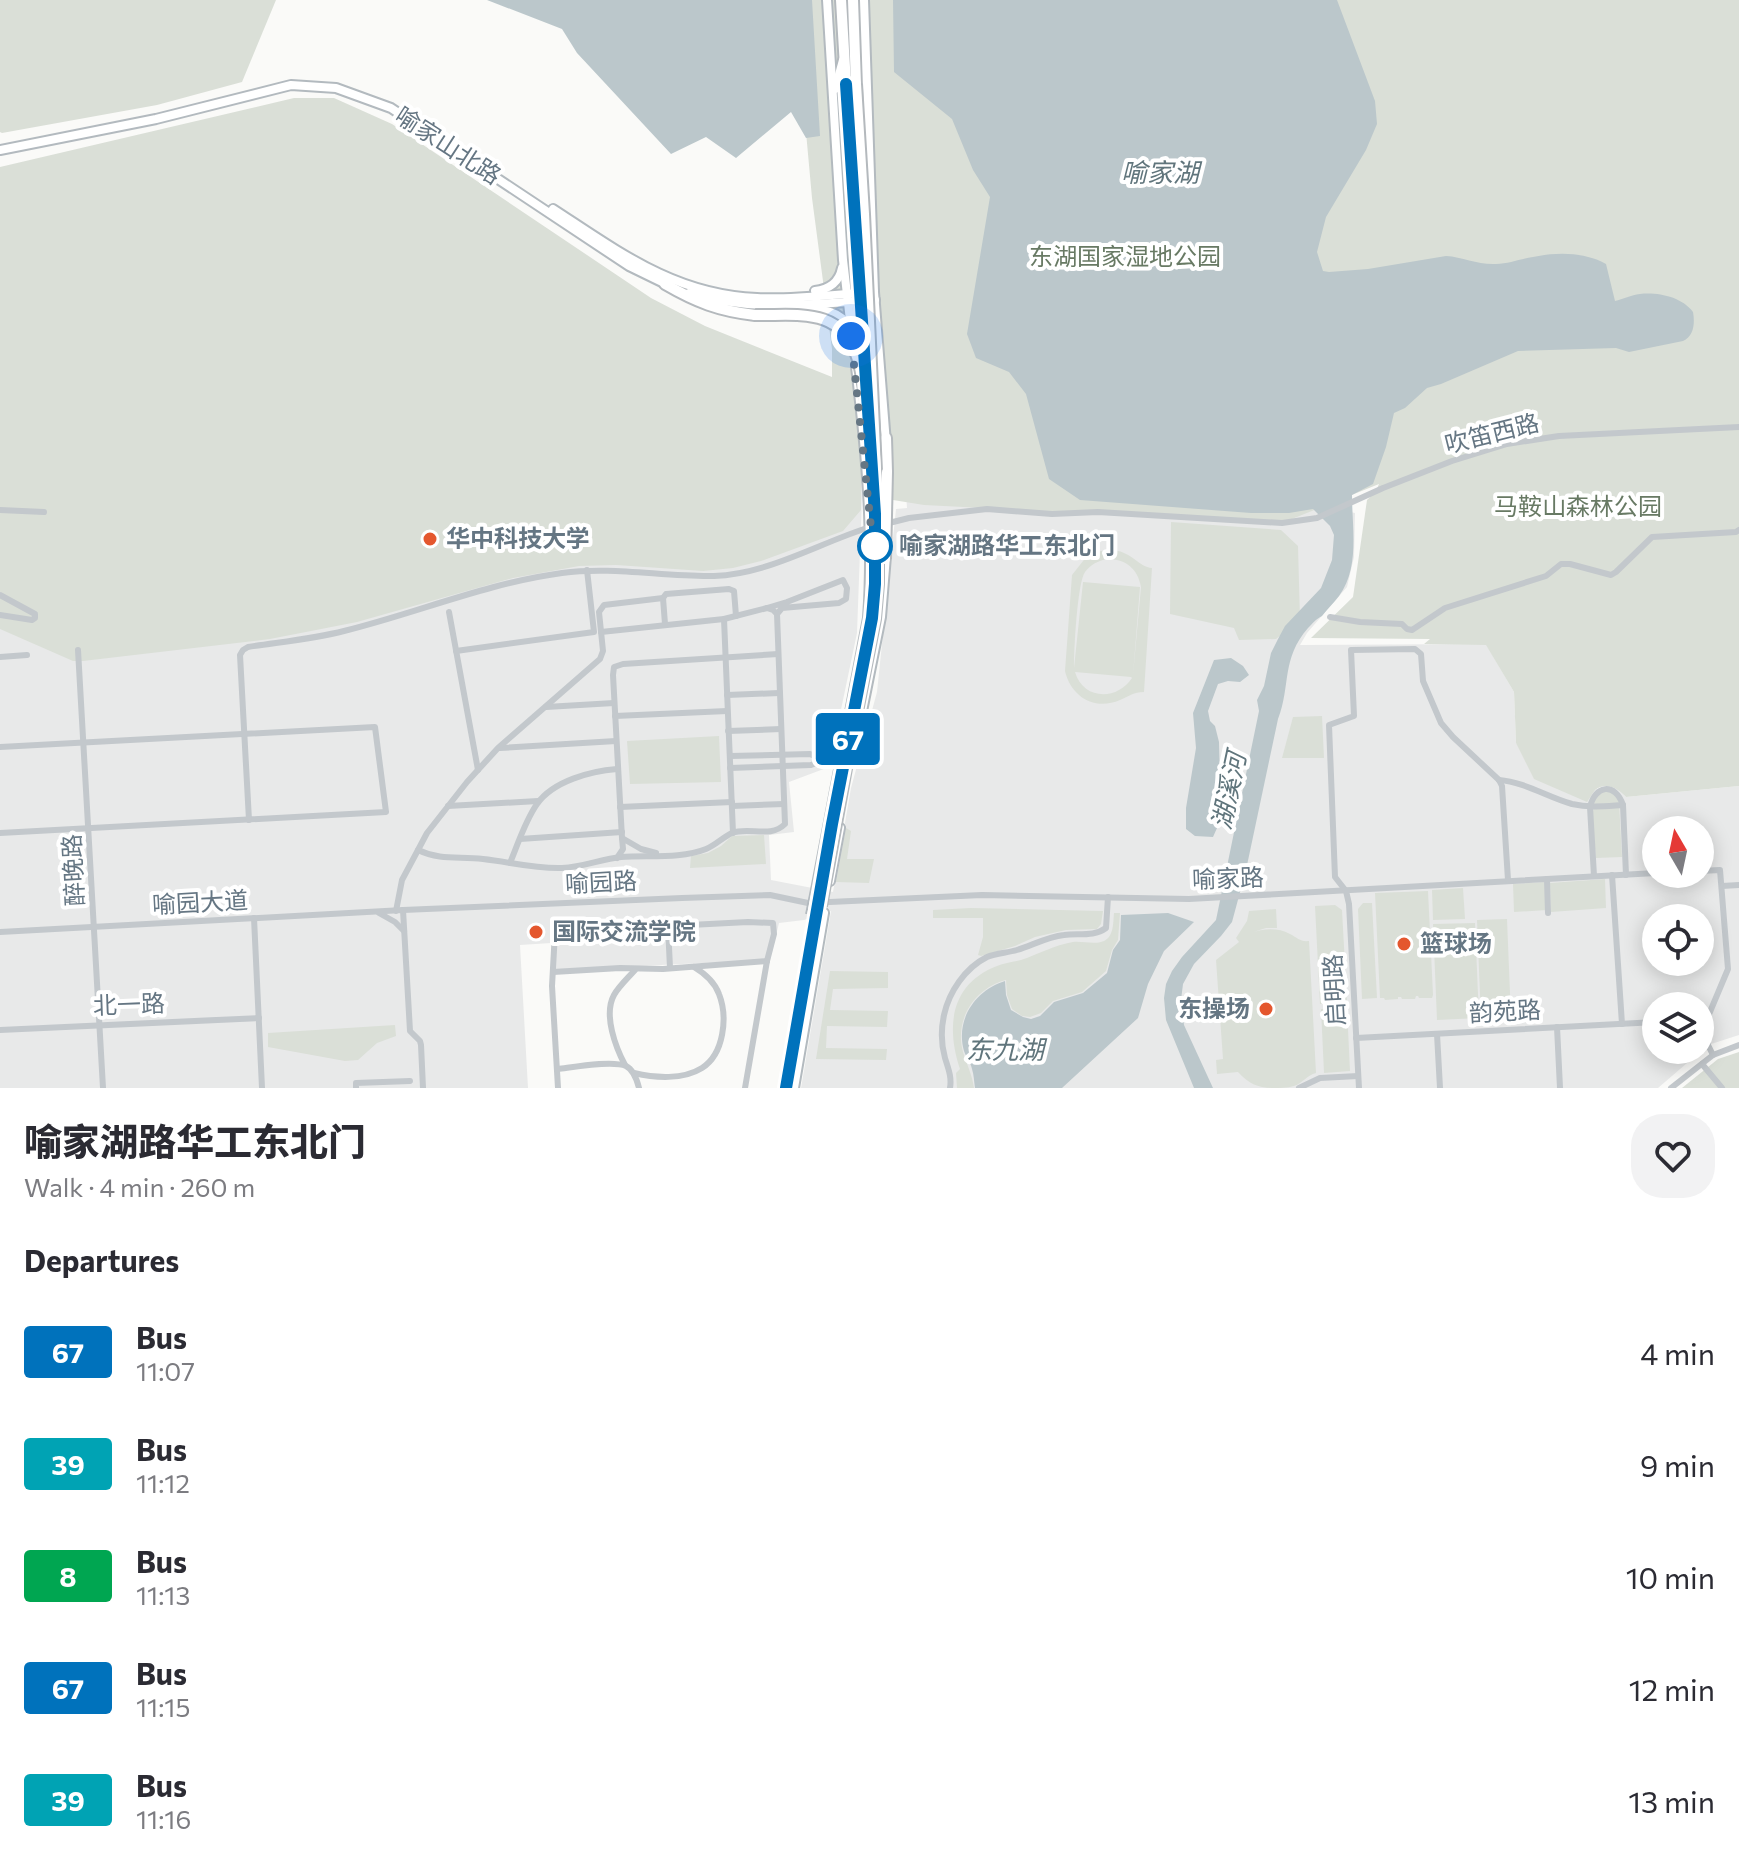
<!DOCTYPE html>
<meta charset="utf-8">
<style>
:root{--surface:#fff;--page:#f2f2f3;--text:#2b2b33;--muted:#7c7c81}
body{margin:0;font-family:Commissioner,"Noto Sans SC",sans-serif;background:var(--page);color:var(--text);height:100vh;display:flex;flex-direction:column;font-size:30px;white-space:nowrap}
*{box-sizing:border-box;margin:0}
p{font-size:26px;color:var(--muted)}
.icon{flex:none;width:44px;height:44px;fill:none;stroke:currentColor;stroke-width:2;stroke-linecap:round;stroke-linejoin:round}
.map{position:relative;height:1088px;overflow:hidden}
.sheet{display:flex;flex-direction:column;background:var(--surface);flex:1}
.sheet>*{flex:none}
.badge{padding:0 16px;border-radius:6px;font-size:28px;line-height:52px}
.needle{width:52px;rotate:351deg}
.tools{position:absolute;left:1642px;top:816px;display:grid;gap:16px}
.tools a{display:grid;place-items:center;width:72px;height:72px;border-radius:50%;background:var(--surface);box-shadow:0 4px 20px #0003;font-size:40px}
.you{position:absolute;width:40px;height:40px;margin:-20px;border:6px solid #fff;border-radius:50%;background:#1a73e8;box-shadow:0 0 0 12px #1a73e833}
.map>.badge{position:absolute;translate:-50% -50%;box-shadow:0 0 0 4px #fff}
h2{padding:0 24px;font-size:30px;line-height:72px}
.round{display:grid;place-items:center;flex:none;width:84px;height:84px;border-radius:32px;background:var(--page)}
.headline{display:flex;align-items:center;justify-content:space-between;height:136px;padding:0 24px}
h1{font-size:38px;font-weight:800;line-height:60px}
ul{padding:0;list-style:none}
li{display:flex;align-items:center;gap:24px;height:112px;padding:0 24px}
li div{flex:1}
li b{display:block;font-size:30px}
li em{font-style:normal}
li .badge{min-width:88px;font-weight:700;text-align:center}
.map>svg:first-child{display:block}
.built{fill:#e8e9e9;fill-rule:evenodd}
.green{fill:#dadfd7;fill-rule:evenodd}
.water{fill:#bbc7cb}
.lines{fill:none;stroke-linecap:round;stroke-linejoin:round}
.secondary-casing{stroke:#b3babf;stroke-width:12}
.trunk-casing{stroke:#b4b9bd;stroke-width:14}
.minor{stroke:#c3c8cc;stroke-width:6}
.secondary{stroke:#fff;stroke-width:8}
.trunk{stroke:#fff;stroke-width:10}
.secondary-bridge-casing{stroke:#b3babf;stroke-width:12;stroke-linecap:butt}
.trunk-bridge-casing{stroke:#b4b9bd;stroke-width:14;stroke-linecap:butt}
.secondary-bridge{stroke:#fff;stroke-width:8}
.trunk-bridge{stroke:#fff;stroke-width:10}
.line-casing{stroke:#fff;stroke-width:18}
.line{stroke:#0072bc;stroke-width:12}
.walk{stroke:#657683;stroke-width:8;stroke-dasharray:0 14.4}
.poi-dot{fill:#e4572e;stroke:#fff;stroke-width:3}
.stop-dot{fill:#fff;stroke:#0072bc;stroke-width:4}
.labels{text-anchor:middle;stroke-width:8;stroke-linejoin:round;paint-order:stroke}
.street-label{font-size:24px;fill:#657683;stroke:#fff}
.park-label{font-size:24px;fill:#687a64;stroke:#fff}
.poi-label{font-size:24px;font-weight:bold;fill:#657683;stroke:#fff;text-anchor:start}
.stop-label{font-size:24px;font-weight:bold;fill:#657683;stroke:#fff;text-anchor:start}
.water-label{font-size:26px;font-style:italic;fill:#60757c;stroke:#fff}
</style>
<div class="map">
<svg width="1739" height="1088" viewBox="0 0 1739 1088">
<rect width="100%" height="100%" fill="#fafaf8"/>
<path class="built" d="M 895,333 L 1374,485 L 1324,506 L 1355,513 L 1354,557 L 1347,587 L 1307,633 L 1300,645 L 1486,644 L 1514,692 L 1516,743 L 1587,801 L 1594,790 L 1606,786 L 1619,789 L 1626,797 L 1739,786 L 1739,1035 L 1708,1045 L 1658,1088 L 801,1088 L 831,911 L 804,920 L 779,923 L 770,960 L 552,970 L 551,943 L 520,945 L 528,1088 L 0,1088 L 0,462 L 863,471 L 857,633 L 829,767 L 789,782 L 794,832 L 769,835 L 771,880 L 833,892 L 851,788 L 877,692 L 896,509 L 907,508 ZM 1656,830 L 1700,830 L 1700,874 L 1656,874 ZM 1656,918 L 1700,918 L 1700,962 L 1656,962 ZM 1656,1006 L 1700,1006 L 1700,1050 L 1656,1050 Z"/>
<g class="green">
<path d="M 0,0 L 276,0 L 242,82 L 157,105 L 2,133 L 0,132 Z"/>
<path d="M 794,0 L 1739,0 L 1739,786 L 1626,797 C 1619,789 1606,781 1595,790 C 1594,791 1588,801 1587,802 L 1534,779 L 1516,743 L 1514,692 L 1486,645 L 1424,644 L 1430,639 L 1311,638 L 1353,597 L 1367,500 L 1376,491 L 1379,484 L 1282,523 L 924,505 L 893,500 L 861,483 L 861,510 L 843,531 L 761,561 L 733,568 L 703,571 L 616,565 L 579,566 L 513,578 L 357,622 L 270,639 L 83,661 L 73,661 L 0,629 L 0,167 L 294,98 L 334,98 L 392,124 L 651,298 L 705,326 L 832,377 L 832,349 L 812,198 Z"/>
<path d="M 1171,522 L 1281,530 L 1298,546 L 1300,620 L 1276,639 L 1239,640 L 1234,628 L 1170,614 Z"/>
<path d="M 1114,550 C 1133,553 1139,567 1152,568 L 1144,692 C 1133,692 1130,696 1120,700 C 1095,711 1071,697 1065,671 L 1072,575 L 1087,556 L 1101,551 ZM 1107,559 C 1126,559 1138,569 1141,587 L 1133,675 L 1140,587 L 1083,582 L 1074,668 C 1074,651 1077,584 1085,572 C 1091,564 1098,561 1107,559 ZM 1075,672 L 1131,677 L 1132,678 C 1117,701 1083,700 1075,672 Z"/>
<path d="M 1322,716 L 1324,758 L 1282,758 L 1293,717 Z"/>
<path d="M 719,736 L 721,782 L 630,784 L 627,741 Z"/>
<path d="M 1610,791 L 1617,796 L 1619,802 L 1622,857 L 1596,858 C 1595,844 1589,806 1597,796 C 1601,792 1604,792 1610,791 Z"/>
<path d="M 846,828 L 851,831 L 847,859 L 874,859 L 869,883 L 836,882 Z"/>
<path d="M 764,835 L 766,864 L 690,868 L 691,856 L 708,853 L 721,846 L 732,836 Z"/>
<path d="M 1605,879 L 1606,908 L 1551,912 L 1550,883 Z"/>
<path d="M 1545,882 L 1547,910 L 1514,912 L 1513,884 Z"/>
<path d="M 1463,888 L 1465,919 L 1433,920 L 1432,890 Z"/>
<path d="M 1428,891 L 1433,995 L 1432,998 L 1419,998 L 1418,996 L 1416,996 L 1415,999 L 1402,999 L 1401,997 L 1398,997 L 1398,999 L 1385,1000 L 1384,998 L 1380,998 L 1375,893 Z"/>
<path d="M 1363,903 L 1372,903 L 1377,998 L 1362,999 L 1358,909 Z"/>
<path d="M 1335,905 L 1342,910 L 1347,1002 L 1320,1004 L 1315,906 Z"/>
<path d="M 971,908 L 1103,911 L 1101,924 L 1097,929 L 1066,930 L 1035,937 L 1015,946 L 981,956 L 978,955 L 983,937 L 983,918 L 933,918 L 933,910 Z"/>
<path d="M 1276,909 L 1277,928 L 1266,928 L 1250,933 C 1263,929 1277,927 1290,934 C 1298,938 1300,942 1309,941 L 1316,1073 C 1307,1075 1303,1083 1294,1086 C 1287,1088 1280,1088 1274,1088 C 1258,1088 1249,1084 1238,1072 L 1217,1074 L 1216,1060 L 1223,1059 L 1216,960 L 1239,942 L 1236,938 L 1247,921 L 1249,911 Z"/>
<path d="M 1114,913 L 1120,913 L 1118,940 L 1112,950 L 1106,971 L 1082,992 L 1053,1001 L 1041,1013 L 1030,1017 L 1022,1016 L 1012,1009 L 1007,995 L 1006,980 C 975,988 954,1019 963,1052 C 967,1065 972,1074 974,1088 L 957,1088 L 956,1073 L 960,1069 C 946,1027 950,984 997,966 C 1004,963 1013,962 1021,960 C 1039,954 1054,945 1073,942 C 1083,941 1095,945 1104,941 C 1114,936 1113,923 1114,913 Z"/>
<path d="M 1507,919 L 1511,1018 L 1481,1019 L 1477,920 Z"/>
<path d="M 1475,923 L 1479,1018 L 1437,1020 L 1433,924 Z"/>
<path d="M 830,971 L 888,972 L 888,988 L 833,989 L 830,1010 L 888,1011 L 887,1027 L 827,1026 L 826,1048 L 887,1049 L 886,1060 L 816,1059 Z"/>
<path d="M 1347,1008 L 1350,1071 L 1324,1073 L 1321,1009 Z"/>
<path d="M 395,1025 L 396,1036 L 377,1043 L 358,1060 L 345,1061 L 268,1047 L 268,1033 Z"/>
<path d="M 1739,1052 L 1739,1088 L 1682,1088 L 1718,1059 Z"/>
</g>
<g class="water">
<path d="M 487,0 L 812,0 L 820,136 L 806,138 L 791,112 L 736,158 L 706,137 L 671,154 L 577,53 L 562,29 Z"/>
<path d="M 893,0 L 1337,0 L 1375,101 L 1377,124 L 1366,150 L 1326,217 L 1317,252 L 1323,271 L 1329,272 L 1368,269 L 1446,256 C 1463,257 1478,265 1496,264 C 1509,264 1520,259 1533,257 C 1557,252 1585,252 1606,264 L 1615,301 C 1623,299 1631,295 1640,294 C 1658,292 1682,297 1693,312 C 1695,323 1694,336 1683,341 L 1629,352 L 1616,348 L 1518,351 L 1441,384 L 1427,388 L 1405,408 L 1394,413 L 1386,447 L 1373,484 L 1352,495 C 1352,528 1360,567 1339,596 C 1334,603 1327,609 1322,616 C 1316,619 1313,623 1308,628 C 1281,659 1291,686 1278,719 L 1246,870 L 1232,922 L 1221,936 L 1194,964 L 1183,984 L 1181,1000 L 1184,1025 L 1213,1088 L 1194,1088 L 1166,1020 L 1164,998 L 1166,984 L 1172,971 L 1182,957 L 1216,920 L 1259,711 L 1257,700 L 1264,686 L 1271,653 L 1278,639 L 1285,626 L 1321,588 L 1332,560 L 1334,535 L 1330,526 L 1313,509 L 1289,513 L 1251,513 L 1080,500 L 1049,479 L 1026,394 L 1009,372 L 976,358 L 967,334 L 990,197 L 973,170 L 952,119 L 894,72 Z"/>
<path d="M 1231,658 L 1243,666 L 1249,675 L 1240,682 L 1228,681 L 1218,684 L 1208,711 L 1210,721 L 1215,726 L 1219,742 L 1221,819 L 1213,837 L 1195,836 L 1186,829 L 1186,808 L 1196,748 L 1193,713 L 1214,660 Z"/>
<path d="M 1168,913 L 1194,922 L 1164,951 L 1148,984 L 1138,1018 L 1062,1088 L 975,1088 C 974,1082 974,1075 972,1069 C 971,1063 966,1057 964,1051 C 955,1019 976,990 1005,981 L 1006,995 L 1011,1010 L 1023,1017 L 1031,1019 L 1040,1016 L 1054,1002 L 1083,993 L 1107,973 L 1113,950 L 1120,940 L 1121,915 Z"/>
</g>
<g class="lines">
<g class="secondary-casing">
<g id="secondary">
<path d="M 827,0 L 843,260 L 853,346"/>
<path d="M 864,0 L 874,292 L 886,443"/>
<path d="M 835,89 L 843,60"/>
<path d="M 0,150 L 156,119 L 291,85 L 336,88 L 391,108 L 629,266 L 668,285"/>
<path d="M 553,209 C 619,252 675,295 757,298 C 796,300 835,294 874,292"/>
<path d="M 815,291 C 829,289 839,283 842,268"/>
<path d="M 689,293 C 749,312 813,304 875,300"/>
<path d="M 802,309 C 821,310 839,309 849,327"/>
<path d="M 854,751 L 881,617 L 886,556"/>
<path d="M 830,881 L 840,828"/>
<path d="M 817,885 L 868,618 C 874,534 866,450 856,367"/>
<path d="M 794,1088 L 824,913"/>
</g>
</g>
<g class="trunk-casing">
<g id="trunk">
<path d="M 841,0 L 846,84"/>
<path d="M 853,0 L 856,84"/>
<path d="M 665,284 C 696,302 719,311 755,315"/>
<path d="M 886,438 L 887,472"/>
<path d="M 786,1088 L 818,905"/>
</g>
</g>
<g class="minor">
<path d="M 0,510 L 44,512"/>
<path d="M 885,524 L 909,518 L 987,509 L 1052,514 L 1098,512 L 1282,523 L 1317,518 L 1383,488 L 1452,461 L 1507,444 L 1559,436 L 1739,427"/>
<path d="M 0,595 L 35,614 L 35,618 L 32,620 L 0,615"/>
<path d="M 663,598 L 665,624"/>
<path d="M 767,608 L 787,602 L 843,580 L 847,588 L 846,599 L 839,603 L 782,608 L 777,614"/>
<path d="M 449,612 L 478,770"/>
<path d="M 1330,617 L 1360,622 L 1402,624 L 1407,629 L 1412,630 L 1445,608 L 1546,576 L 1561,564 L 1570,564 L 1611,575 L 1616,572 L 1652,537 L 1736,532 L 1739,530"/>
<path d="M 724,619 L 733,833"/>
<path d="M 78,650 L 103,1088"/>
<path d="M 456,651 L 594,632 L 587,570"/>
<path d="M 0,657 L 27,655"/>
<path d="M 727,695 L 779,693"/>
<path d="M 546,707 L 614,703"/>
<path d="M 615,716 L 727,711"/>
<path d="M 728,731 L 781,729"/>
<path d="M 0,747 L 375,727 L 386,812 L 0,833"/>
<path d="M 500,748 L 616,741"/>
<path d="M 730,756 L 810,754 L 824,760 L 811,765 L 730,768"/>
<path d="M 1499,780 C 1525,782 1547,797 1572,804 C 1590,808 1606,806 1623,805"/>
<path d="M 448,806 L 538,801"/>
<path d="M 732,806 L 784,804"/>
<path d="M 620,807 L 732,802"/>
<path d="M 249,820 L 240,655 L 243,650 L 248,647 C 280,642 313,639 344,631 C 417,613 487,583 562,573 C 612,566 663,577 714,576 C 769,574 819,543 870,527"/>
<path d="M 622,838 L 613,675 L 614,667 L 623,664 L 778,654"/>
<path d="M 520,839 L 622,832"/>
<path d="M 418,850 C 441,861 459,856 483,859 C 510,862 535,869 562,868 C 584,867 601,859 621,857 C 649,855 681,859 706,849 C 716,845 723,837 732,833 C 749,826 770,839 785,824 L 777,614 L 773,610 L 767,608 L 724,619 L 601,632"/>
<path d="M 617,858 L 623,849 L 622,838 L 641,849 L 656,853"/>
<path d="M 510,863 C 518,844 525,821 537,804 C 553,781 591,771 617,769"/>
<path d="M 1700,871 L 1720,870 L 1728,969 L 1707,1019 L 1708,1045 L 1713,1055"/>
<path d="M 1612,875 L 1622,1024"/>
<path d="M 1594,876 L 1590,807 C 1595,785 1615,782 1623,805 L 1626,875"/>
<path d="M 1547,879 L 1548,913"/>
<path d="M 1722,886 L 1739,885"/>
<path d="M 403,910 L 410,1031 L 420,1041 L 421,1045 L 423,1088"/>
<path d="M 396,911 L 402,880 L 418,850 L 427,833 L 467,782 L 498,748 L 600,659 L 603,651 L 599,612 L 604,605 L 663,598 L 666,594 L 729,589 L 734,591 L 736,616"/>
<path d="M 379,913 L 395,922 L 404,931"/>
<path d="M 254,918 L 262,1088"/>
<path d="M 668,926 L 670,968"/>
<path d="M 0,932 L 403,910 L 682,898 L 770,895 L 808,903 L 982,895 L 1189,899 L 1656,873"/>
<path d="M 553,972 L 620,968 L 663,969 L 767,961"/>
<path d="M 1557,1027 L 1560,1088"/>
<path d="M 0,1030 L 259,1018"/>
<path d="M 1437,1034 L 1440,1088"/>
<path d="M 1356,1038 L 1656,1022"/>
<path d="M 1702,1064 L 1722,1088"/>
<path d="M 625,1065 C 616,1048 603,1015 614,995 C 619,986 628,978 635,970"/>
<path d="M 558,1069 C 574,1067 612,1060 626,1066 C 634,1070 637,1080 639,1088"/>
<path d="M 634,1073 C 655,1078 683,1080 702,1068 C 724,1054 728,1017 719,994 C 715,983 704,973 694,967"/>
<path d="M 356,1088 L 356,1083 L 410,1081"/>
<path d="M 558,1088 L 552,986 L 555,932 L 748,922 L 773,923 L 774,934 L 767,961 L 745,1088"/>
<path d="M 950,1088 C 952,1077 948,1068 945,1058 C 941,1044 941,1029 944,1015 C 949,992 965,968 987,957 C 996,953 1007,953 1017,950 C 1033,945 1047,937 1064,935 C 1078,933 1094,937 1106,928 L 1108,897"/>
<path d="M 1299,1088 L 1320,1078 L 1358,1076"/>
<path d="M 1359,1088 L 1349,904 L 1346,891 L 1335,877 L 1329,725 L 1354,716 L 1351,650 L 1415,649 L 1421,654 L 1423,681 L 1441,723 L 1453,737 L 1499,780 L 1502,786 L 1508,880"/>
<path d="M 1671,1088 L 1713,1055 L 1739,1045"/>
</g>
<use href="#secondary" class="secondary"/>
<use href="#trunk" class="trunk"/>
<g class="secondary-bridge-casing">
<path id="secondary-bridge" d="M 811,915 L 817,885"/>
</g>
<g class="trunk-bridge-casing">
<g id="trunk-bridge">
<path d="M 846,84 L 862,334"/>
<path d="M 755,315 C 797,316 841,306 857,357 C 862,371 863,386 866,401"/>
<path d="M 885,559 L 887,472"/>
<path d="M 821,906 L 847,763 L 875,619 L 878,584 L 878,514 L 864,214 L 856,84"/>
</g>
</g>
<use href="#secondary-bridge" class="secondary-bridge"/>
<use href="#trunk-bridge" class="trunk-bridge"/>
</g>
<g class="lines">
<g class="line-casing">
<path id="line" d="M 786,1088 L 832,824 L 872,618 L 875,584 L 875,514 L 846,84"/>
</g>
<use href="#line" class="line"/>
<path class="walk" d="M 851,336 L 871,527 L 870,555 L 875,546"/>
</g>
<g class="poi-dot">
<circle cx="430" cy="539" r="8"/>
<circle cx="536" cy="932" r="8"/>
<circle cx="1404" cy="944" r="8"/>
<circle cx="1266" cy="1009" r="8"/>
</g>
<circle class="stop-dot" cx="875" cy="546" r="16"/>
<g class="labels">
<g class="street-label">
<text transform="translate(448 146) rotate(33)" y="8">喻家山北路</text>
<text transform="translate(1492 434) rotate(-14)" y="8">吹笛西路</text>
<text transform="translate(74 870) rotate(-93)" y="8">醉晚路</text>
<text transform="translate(1228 879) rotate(-2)" y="8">喻家路</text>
<text transform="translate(601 883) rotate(-3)" y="8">喻园路</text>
<text transform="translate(200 903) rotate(-3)" y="8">喻园大道</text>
<text transform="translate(1335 990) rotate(-93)" y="8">启明路</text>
<text transform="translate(129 1005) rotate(-2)" y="8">北一路</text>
<text transform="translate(1505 1012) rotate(-3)" y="8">韵苑路</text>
</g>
<g class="park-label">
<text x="1125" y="265">东湖国家湿地公园</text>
<text x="1578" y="515">马鞍山森林公园</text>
</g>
<g class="poi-label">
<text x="446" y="547">华中科技大学</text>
<text x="552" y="940">国际交流学院</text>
<text x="1420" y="952">篮球场</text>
<text x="1250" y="1017" text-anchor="end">东操场</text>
</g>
<g class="stop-label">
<text x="899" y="554">喻家湖路华工东北门</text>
</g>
<g class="water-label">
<text x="1160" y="182">喻家湖</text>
<text transform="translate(1229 791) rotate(-78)" y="9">湖溪河</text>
<text x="1005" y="1059">东九湖</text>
</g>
</g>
</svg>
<div class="tools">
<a><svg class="needle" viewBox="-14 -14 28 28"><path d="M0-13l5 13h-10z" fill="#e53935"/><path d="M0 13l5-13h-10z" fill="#7c7c81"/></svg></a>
<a><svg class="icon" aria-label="locate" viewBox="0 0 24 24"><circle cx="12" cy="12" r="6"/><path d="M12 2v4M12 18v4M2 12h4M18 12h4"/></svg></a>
<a><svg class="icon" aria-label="layers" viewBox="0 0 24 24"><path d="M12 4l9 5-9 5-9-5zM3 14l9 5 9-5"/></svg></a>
</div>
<div class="you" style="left:851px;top:336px"></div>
<b class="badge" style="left:848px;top:739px;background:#0072bc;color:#fff">67</b>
</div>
<section class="sheet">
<div class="headline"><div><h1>喻家湖路华工东北门</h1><p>Walk · 4 min · 260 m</p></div><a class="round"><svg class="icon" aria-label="heart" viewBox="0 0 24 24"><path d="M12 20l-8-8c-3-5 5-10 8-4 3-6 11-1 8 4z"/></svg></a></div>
<h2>Departures</h2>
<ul>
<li><span class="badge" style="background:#0072bc;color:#fff">67</span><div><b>Bus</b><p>11:07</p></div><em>4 min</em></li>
<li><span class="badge" style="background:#00a3b4;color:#fff">39</span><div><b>Bus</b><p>11:12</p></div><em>9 min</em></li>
<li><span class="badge" style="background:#00a651;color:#fff">8</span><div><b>Bus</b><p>11:13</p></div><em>10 min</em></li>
<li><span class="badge" style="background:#0072bc;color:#fff">67</span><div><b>Bus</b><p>11:15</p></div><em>12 min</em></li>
<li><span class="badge" style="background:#00a3b4;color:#fff">39</span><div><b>Bus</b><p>11:16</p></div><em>13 min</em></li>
</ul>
</section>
